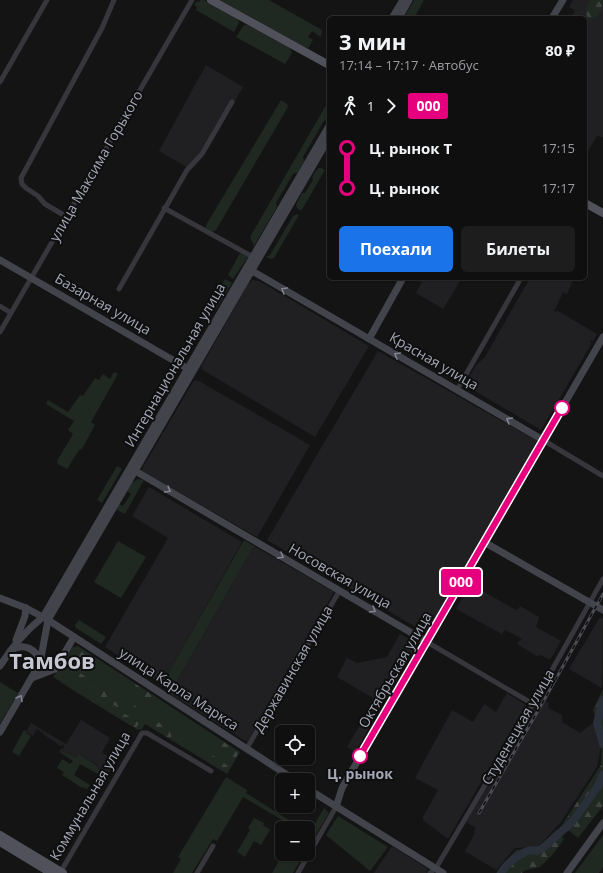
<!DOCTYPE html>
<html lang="ru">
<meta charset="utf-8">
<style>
:root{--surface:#0f0f10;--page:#1d1d1e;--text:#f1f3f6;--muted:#9b9c9f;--line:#2f2f30;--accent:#1a73e8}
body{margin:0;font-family:"Open Sans",sans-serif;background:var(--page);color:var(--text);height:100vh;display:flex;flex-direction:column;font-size:15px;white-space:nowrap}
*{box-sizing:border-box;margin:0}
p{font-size:13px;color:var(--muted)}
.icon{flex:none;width:22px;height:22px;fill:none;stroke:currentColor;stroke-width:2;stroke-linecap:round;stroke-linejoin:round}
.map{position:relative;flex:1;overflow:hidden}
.details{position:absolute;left:327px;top:16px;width:260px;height:264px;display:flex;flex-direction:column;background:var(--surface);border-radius:6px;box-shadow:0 1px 3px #0004,0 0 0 1px var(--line)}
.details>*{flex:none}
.badge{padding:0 8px;border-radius:3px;font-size:14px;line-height:26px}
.fabs{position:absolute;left:275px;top:725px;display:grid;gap:8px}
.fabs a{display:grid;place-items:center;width:40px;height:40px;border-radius:6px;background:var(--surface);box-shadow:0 1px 3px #0004,0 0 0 1px var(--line);font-size:20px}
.map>.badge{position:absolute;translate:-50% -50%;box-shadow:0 0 0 2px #fff}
.legs{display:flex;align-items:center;gap:6px;height:44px;padding:0 12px;font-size:13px}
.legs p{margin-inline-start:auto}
.summary{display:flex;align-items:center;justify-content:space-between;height:68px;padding:0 12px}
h1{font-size:22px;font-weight:700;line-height:30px}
.button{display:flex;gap:8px;margin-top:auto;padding:8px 12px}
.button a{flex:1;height:46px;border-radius:6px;background:var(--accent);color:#fff;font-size:16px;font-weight:700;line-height:46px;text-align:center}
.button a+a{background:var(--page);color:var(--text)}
ul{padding:0 12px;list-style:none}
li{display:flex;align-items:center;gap:14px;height:40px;font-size:15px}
li i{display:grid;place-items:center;width:6px;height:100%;margin:0 5px;background:currentColor}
li i::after{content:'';width:10px;height:10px;margin:-5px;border:3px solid;border-radius:50%;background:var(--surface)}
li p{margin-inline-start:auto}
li:first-child i{background:linear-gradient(#0000 50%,currentColor 0)}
li:last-child i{background:linear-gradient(currentColor 50%,#0000 0)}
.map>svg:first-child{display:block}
.built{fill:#202022}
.green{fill:#202822}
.forest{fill:url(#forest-firs)}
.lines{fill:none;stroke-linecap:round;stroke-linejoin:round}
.river{stroke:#293039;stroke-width:8}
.street{stroke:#36363c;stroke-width:5}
.secondary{stroke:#42434b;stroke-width:7}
.primary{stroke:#50515a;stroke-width:8}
.rail-casing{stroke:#4b4c54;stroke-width:3}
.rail{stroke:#0f0f10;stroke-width:1.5;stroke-dasharray:4.5;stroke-linecap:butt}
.oneway{stroke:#828491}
.line-1-casing{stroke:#fff;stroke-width:9}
.line-1{stroke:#e6007e;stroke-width:6}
.stop-1-dot{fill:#fff;stroke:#e6007e;stroke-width:2}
.labels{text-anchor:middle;stroke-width:4;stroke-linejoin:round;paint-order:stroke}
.street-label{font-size:14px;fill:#a5a7b6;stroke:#0f0f10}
.stop-label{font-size:14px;font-weight:bold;fill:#a5a7b6;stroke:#0f0f10}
.town-label{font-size:22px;font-weight:bold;fill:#c6c7d2;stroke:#0f0f10}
</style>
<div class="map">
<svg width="603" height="873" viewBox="0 0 603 873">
<defs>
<pattern id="forest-firs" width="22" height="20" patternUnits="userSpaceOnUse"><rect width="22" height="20" fill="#202822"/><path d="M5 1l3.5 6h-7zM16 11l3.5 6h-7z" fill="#3d4440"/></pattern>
</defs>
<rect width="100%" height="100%" fill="#141415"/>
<g class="built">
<path d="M 573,0 L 603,0 L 603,137 L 597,136 L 585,156 L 585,18 L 571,18 L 575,10 L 569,7 Z"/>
<path d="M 206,65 L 243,87 L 207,150 L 190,169 L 159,151 Z"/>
<path d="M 424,278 L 462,278 L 443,309 L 416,293 Z"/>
<path d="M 530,278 L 574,278 L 567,294 L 563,292 L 554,312 L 558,311 L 597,334 L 593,341 L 591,340 L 590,342 L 592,343 L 541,430 L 465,385 L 476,365 L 485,357 Z"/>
<path d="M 253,280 L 259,281 L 369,346 L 315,437 L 201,369 L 202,365 L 249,283 Z"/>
<path d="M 378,351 L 537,441 L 426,633 L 267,540 Z"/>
<path d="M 195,380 L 199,381 L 310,445 L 257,537 L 142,471 L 143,467 L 193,382 Z"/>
<path d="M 149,487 L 242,542 L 162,684 L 105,647 L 168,538 L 132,516 Z"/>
<path d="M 254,546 L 334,592 L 247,742 L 170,694 Z"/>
<path d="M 470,584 L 516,610 L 518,609 L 520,606 L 539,617 L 536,627 L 561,641 L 550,660 L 541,655 L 537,656 L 517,644 L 520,640 L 521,641 L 522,639 L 515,635 L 505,630 L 502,634 L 456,609 Z"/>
<path d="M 600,617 L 603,619 L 602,688 L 569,669 Z"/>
<path d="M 400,634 L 418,644 L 355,752 L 347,747 L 375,699 L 337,677 L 347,658 L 357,663 L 387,657 Z"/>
<path d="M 507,693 L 526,705 L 448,839 L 423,820 L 423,817 L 438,790 L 415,778 L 452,710 L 473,722 L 484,704 L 496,712 Z"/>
<path d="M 540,698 L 549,703 L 548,708 L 562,715 L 562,722 L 580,733 L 590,725 L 595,723 L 602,742 L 597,767 L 561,822 L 538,847 L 515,848 L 496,870 L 465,851 L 475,833 L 474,832 L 476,828 L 466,822 Z"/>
<path d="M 81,720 L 110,738 L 102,752 L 115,762 L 106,778 L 99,772 L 100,770 L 97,768 L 98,765 L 79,754 L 76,759 L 63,751 L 61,753 L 59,752 L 61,749 L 64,748 L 64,745 L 60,746 L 55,742 L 44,735 L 44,734 L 37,729 L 33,736 L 26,732 L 31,723 L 66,744 Z"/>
<path d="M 392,846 L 428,869 L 426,873 L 374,873 Z"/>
</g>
<g class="green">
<path d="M 201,0 L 204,0 L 238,19 L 239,23 L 234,32 L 196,10 L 197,7 L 194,5 L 197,1 L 199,2 Z"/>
<path d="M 218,0 L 269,0 L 322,30 L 321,37 L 312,31 L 308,37 L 313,40 L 309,47 L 307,48 Z"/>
<path d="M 414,0 L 424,0 L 414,18 L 404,18 Z"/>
<path d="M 244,25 L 248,25 L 290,48 L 292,53 L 285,64 L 236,37 Z"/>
<path d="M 281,100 L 287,104 L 288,107 L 216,230 L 212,232 L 206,228 L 206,225 Z"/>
<path d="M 329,100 L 329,118 L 328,120 L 324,121 L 303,157 L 304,161 L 298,172 L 293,174 L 276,203 L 277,207 L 254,246 L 250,237 Z"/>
<path d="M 318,168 L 321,168 L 325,170 L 301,211 L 297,208 L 296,205 L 302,193 L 305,193 L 313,180 L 312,177 Z"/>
<path d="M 297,214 L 299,215 L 274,258 L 271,259 L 266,257 L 270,255 L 293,216 Z"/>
<path d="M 240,253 L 248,257 L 233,279 L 228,275 Z"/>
<path d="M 225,279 L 232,283 L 215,311 L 211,302 Z"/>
<path d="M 114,372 L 118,374 L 91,422 L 95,425 L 82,449 L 79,450 L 67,469 L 58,464 L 57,461 L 73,434 L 68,430 L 74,421 L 46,404 L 48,400 L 68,412 L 80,395 L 83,396 L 95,378 L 99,380 L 103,374 L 110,379 Z"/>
<path d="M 117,466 L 122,469 L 102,503 L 97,500 Z"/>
<path d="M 138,479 L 144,480 L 125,514 L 117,510 L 119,504 L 123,506 L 131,494 L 127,491 L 132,483 Z"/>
<path d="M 244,540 L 254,546 L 172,690 L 162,684 Z"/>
<path d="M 118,541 L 146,557 L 121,598 L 94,582 Z"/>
<path d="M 79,620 L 106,637 L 101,644 L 76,628 L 75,625 Z"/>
<path d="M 78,646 L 240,752 L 227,774 L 145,724 L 142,729 L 138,730 L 76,692 L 53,677 L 71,649 L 73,647 Z"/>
<path d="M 0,682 L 18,693 L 0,724 Z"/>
<path d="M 24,730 L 26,731 L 26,733 L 31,736 L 19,756 L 12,752 Z"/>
<path d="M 62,751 L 76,758 L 79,754 L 98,766 L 97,768 L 100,770 L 99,772 L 103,773 L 105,777 L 104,776 L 103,777 L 80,764 L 74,775 L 90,785 L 87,789 L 83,787 L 82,788 L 62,775 L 64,772 L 57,768 L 62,759 L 70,764 L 73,761 L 61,753 Z"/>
<path d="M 226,777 L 247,790 L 246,793 L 298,826 L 296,828 L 243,797 L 217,841 L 213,839 L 192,873 L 173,873 L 181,859 L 178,857 Z"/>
<path d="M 324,808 L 329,813 L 308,848 L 308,835 Z"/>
<path d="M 338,816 L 388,847 L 370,871 L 326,835 Z"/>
<path d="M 254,818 L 264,823 L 263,825 L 270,830 L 261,845 L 254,841 L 245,857 L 237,852 L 250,830 L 248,828 Z"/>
<path d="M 603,835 L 603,867 L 599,873 L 575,873 Z"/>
<path d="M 283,854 L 304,854 L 293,873 L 272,873 Z"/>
</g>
<g class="forest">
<path d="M 590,0 L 603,0 C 603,8 600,15 593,19 L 589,19 C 584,14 586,6 590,0 Z"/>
<path d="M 79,648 L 107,666 L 95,668 L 85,662 L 83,664 L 71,656 L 76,649 Z"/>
<path d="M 80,673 L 89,679 L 91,690 L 67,675 Z"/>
<path d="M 135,684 L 156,697 L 150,706 L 138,699 Z"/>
<path d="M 105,689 L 114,695 L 118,694 L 132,704 L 117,707 L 93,692 Z"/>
<path d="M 603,689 L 603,806 L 578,838 L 562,825 L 601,765 L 602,742 L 593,710 Z"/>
<path d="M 91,692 L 115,708 L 106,710 L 85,697 Z"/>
<path d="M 134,705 L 146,713 L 141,721 L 120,708 Z"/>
<path d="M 117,709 L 139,723 L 136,728 L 107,711 Z"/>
<path d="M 156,721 L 169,729 L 173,741 L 152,728 Z"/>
<path d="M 216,737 L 239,752 L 235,759 L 219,749 Z"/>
<path d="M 214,756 L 229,767 L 230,769 L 227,773 L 203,759 Z"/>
<path d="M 556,830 L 564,839 L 553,854 L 540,867 L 523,871 L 522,873 L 496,873 L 516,850 L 538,849 Z"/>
</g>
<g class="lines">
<g class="river">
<path d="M 603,700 L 597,723 L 603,744"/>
<path d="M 501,873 C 507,863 525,847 537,851 L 543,848 L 573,821 L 598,786 L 603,775"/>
</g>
<g class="street">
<path d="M 0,82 L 47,0"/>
<path d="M 164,208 L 253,257"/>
<path d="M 67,217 L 45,204 L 38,196 L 26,188 L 22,184 L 21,178 L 102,28 L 114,0"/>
<path d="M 119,289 L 187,170 L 202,154 L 232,102"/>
<path d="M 0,306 L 11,313"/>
<path d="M 0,332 L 192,0"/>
<path d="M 457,390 L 521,278"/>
<path d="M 543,440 L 603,476"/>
<path d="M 427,642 L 533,704"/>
<path d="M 247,748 L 340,590"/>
<path d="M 60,873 L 142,733 L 147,733 L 211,771"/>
<path d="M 197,873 L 213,846"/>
<path d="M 298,873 L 336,807"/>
<path d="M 430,873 L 436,868 L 533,704 L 603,579"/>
</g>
<g class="secondary">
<path d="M 392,18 L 403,0"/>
<path d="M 399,18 L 409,0"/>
<path d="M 552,18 L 563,0"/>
<path d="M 0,260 L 190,370"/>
<path d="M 247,268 L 543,440"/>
<path d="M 369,339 L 403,278"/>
<path d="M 132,469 L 427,642"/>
<path d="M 484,542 L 603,610"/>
<path d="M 0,598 L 26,608 L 48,620 L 295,780"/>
<path d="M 16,640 L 25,616 L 26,608"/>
<path d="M 10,651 C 22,642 37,648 40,663"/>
<path d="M 0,666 C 12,647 25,631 43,617 L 329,126"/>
<path d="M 32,678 L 55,669 L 74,637"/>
<path d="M 0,732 L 40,663 L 48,620 L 329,138"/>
<path d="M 308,789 L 443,873"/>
<path d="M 336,807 L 342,788 L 603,337"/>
<path d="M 567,873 L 603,823"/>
</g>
<g class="primary">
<path d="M 211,0 L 329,65"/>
<path d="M 585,203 L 603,213"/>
<path d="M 0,835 L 63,873"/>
<path d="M 0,842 L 51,873"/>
</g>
<g class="rail-casing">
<path id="rail" d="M 479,813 L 547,695 L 603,594"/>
</g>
<use href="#rail" class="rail"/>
</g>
<defs><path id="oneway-chevron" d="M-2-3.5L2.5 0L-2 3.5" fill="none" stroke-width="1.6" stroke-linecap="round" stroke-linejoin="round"/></defs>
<g class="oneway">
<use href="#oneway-chevron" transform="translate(284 290) rotate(-150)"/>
<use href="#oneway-chevron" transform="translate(397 355) rotate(-150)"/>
<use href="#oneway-chevron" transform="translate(509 420) rotate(-149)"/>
<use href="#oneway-chevron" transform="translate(168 490) rotate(30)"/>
<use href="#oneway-chevron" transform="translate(281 556) rotate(30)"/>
<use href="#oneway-chevron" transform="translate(373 610) rotate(31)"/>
<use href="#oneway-chevron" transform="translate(20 698) rotate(-59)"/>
</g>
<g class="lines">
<g class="line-1-casing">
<path id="line-1" d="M 360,756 L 562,408"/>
</g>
<use href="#line-1" class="line-1"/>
</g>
<g class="stop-1-dot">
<circle cx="562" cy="408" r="7"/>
<circle cx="360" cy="756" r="7"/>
</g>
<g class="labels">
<g class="street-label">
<text transform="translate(96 166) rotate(-60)" y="5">улица Максима Горького</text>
<text transform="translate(103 304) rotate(30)" y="5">Базарная улица</text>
<text transform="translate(434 361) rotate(30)" y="5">Красная улица</text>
<text transform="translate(175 365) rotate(-60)" y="5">Интернациональная улица</text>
<text transform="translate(340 576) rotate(30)" y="5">Носовская улица</text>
<text transform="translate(293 669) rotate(-60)" y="5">Державинская улица</text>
<text transform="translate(395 670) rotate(-60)" y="5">Октябрьская улица</text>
<text transform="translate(179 689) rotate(33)" y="5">улица Карла Маркса</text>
<text transform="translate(518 727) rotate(-60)" y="5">Студенецкая улица</text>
<text transform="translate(90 796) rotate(-60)" y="5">Коммунальная улица</text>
</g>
<g class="stop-label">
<text x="360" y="779">Ц. рынок</text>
</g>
<g class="town-label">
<text x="52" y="669">Тамбов</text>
</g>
</g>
</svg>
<div class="fabs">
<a><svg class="icon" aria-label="locate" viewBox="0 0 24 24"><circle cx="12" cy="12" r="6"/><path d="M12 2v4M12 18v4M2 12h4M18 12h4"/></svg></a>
<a>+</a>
<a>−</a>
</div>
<b class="badge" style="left:461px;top:582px;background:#e6007e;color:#fff">000</b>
<section class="details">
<div class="summary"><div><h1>3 мин</h1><p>17:14 – 17:17 · Автобус</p></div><b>80 ₽</b></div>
<div class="legs"><svg class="icon" aria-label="walk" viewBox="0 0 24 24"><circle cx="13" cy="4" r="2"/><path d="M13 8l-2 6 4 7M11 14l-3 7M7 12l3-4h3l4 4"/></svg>1<svg class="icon" aria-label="forward" viewBox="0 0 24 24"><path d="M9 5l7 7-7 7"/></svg><b class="badge" style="background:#e6007e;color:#fff">000</b></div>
<ul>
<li><i style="color:#e6007e"></i><b>Ц. рынок Т</b><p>17:15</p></li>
<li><i style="color:#e6007e"></i><b>Ц. рынок</b><p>17:17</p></li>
</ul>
<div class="button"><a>Поехали</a><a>Билеты</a></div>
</section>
</div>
